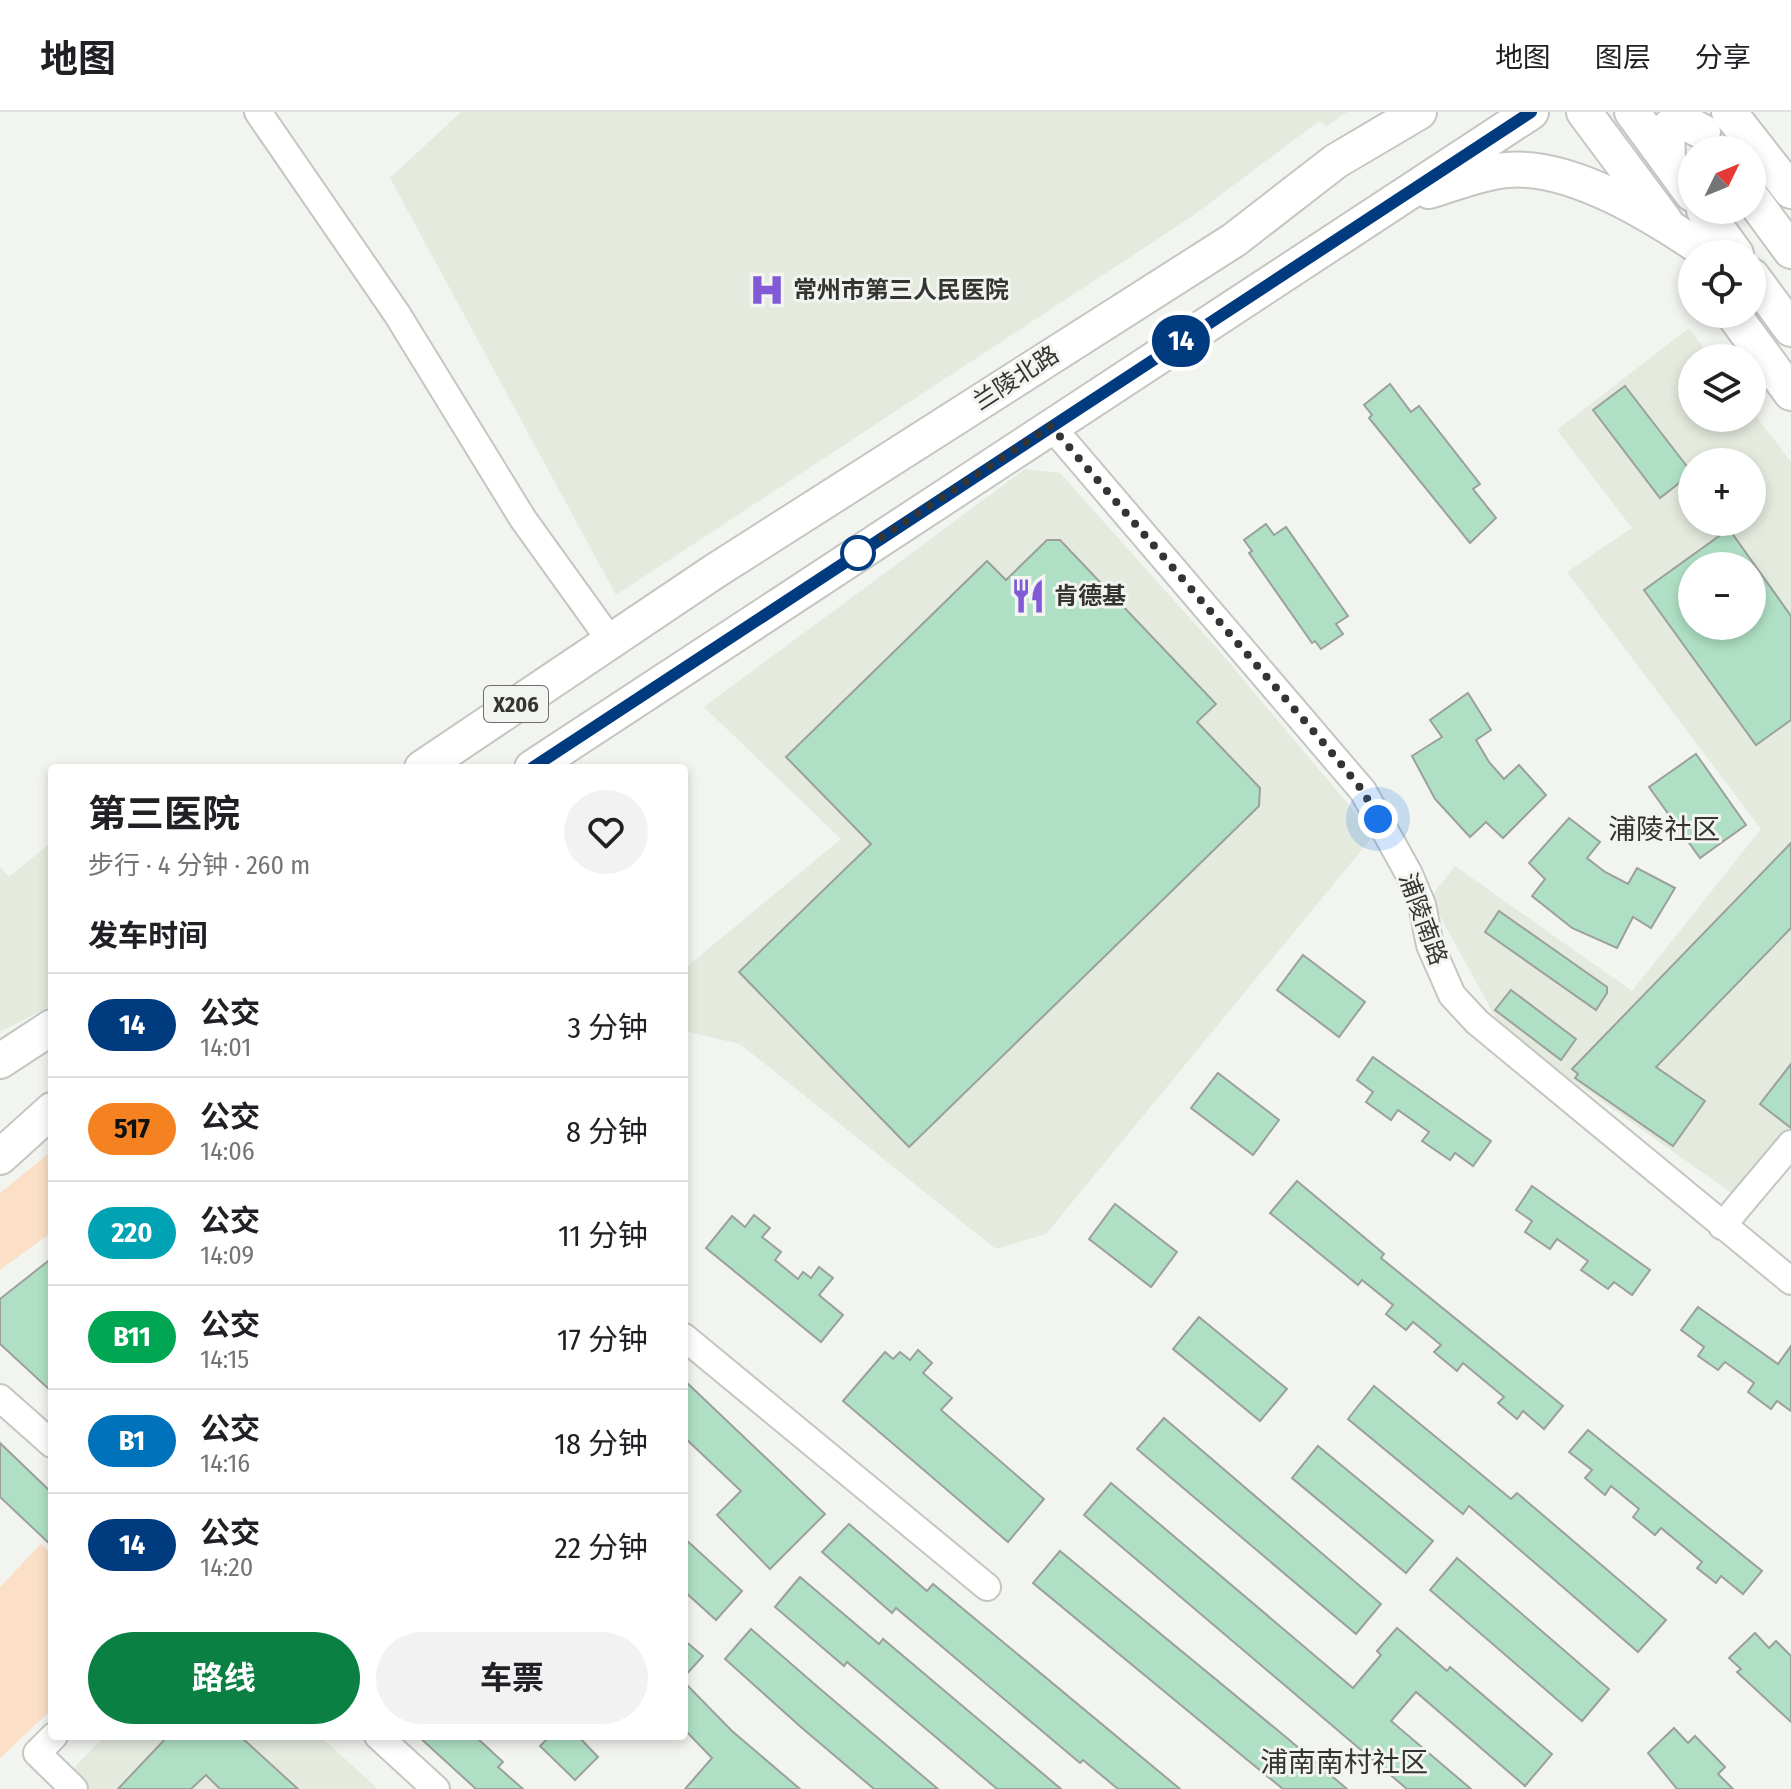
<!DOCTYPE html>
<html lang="zh">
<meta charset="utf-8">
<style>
:root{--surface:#fff;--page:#f2f2f2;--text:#202124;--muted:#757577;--line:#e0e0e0;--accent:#0b8043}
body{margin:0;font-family:"Fira Sans Condensed","Noto Sans SC",sans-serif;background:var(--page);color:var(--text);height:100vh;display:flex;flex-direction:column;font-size:30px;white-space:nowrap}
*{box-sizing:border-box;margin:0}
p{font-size:26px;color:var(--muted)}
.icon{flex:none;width:44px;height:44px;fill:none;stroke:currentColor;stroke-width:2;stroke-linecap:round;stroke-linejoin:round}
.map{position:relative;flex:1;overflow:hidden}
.side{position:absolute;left:48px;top:652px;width:640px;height:976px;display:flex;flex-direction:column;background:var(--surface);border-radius:8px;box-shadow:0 4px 12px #0003}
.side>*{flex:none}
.badge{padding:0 16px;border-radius:26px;font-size:28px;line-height:52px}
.needle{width:52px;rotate:47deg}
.fabs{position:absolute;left:1678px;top:24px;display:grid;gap:16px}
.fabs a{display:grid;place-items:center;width:88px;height:88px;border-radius:50%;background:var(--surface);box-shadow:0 4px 12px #0003;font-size:40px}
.you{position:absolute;width:40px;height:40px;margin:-20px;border:6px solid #fff;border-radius:50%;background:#1a73e8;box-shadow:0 0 0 12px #1a73e833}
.map>.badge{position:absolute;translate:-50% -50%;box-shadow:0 0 0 4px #fff}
h2{padding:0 40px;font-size:30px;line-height:72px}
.round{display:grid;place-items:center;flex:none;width:84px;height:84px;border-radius:42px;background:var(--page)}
.summary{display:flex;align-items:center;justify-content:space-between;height:136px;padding:0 40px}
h1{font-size:38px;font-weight:700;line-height:60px}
.button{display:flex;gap:16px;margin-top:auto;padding:16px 40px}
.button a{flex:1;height:92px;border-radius:48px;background:var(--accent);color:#fff;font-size:32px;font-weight:700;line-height:92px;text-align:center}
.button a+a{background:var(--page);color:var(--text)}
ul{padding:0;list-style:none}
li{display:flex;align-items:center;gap:24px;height:104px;padding:0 40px;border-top:2px solid var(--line)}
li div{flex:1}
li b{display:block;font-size:30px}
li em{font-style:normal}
li .badge{min-width:88px;font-weight:700;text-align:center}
header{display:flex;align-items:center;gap:48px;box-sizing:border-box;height:112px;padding:0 40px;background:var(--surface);border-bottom:2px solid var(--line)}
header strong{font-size:38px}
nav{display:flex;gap:44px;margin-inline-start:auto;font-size:28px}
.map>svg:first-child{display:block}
.built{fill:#e4eade;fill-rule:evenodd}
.green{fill:#fcdfc7}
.building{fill:#afe0c5;stroke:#9ba09d;stroke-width:2;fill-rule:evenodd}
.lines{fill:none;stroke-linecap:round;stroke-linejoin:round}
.minor-casing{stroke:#c3c6c1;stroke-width:30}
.major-casing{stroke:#c3c6c1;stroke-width:38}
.minor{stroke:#fff;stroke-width:26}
.major{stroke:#fff;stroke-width:34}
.line-casing{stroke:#fff;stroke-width:18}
.line{stroke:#003b80;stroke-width:12}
.walk{stroke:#343533;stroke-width:8;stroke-dasharray:0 14.4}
.stop-dot{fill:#fff;stroke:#003b80;stroke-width:4}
.labels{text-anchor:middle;stroke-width:6;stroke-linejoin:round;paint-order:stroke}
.shield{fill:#f2f4f0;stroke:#6d6e6c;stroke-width:2}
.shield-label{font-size:22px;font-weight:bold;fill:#343533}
.poi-label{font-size:24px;font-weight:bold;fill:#343533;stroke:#f2f4f0;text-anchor:start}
.street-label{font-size:24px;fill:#343533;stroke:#f2f4f0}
.quarter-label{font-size:28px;fill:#343533;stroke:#f2f4f0}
</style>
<header>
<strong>地图</strong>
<nav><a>地图</a><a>图层</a><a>分享</a></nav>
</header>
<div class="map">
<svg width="1791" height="1677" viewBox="0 0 1791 1677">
<rect width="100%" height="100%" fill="#f2f4f0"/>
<g class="built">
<path d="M 461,0 L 1347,0 L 1327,14 L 1319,9 L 1191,105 L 616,483 L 390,66 Z"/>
<path d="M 1689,216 L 1711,246 L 1692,246 L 1692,306 L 1752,306 L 1752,299 L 1791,350 L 1791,1018 L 1737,1085 L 1503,919 L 1430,786 L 1455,754 L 1632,879 L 1761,717 L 1567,460 L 1632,416 L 1557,318 ZM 1692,350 L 1752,350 L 1752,410 L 1692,410 ZM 1692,454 L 1752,454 L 1752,514 L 1692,514 Z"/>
<path d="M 1025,357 L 1060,361 L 1221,541 L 1374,723 L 1046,1122 L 996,1137 L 740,932 L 684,919 L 684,857 L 841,727 L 704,595 Z"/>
<path d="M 52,730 L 52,893 L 0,920 L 0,755 L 9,765 Z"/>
<path d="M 105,1624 L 320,1624 L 378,1677 L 53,1677 Z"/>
</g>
<g class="green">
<path d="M 52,1039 L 52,1120 L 0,1158 L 0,1081 Z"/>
<path d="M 41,1432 L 52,1442 L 52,1597 L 0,1646 L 0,1475 Z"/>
</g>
<g class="building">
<path d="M 1390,272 L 1411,300 L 1419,294 L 1480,372 L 1473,377 L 1496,406 L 1470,431 L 1369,306 L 1372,303 L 1364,293 Z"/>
<path d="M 1625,274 L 1692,361 L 1660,386 L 1593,298 Z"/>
<path d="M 1266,412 L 1274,423 L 1286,415 L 1348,504 L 1336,512 L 1343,522 L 1321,537 L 1315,529 L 1312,531 L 1249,441 L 1252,439 L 1244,428 Z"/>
<path d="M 1729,417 L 1791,504 L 1791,608 L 1756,633 L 1644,478 ZM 1692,454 L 1752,454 L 1752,514 L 1692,514 Z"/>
<path d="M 1047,428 L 1060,428 L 1216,592 L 1197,610 L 1260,676 L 1259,694 L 909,1035 L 739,860 L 871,732 L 786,645 L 987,449 L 1006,468 Z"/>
<path d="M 1468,581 L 1491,618 L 1476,628 L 1489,650 L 1504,667 L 1519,653 L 1546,683 L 1503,726 L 1486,710 L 1470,725 L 1435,687 L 1412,644 L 1442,625 L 1430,608 Z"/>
<path d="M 1696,642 L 1746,713 L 1700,746 L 1649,675 Z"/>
<path d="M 1569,706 L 1600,730 L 1587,746 L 1605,760 L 1628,772 L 1637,756 L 1675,776 L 1651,816 L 1633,805 L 1617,836 L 1572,816 L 1532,784 L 1545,767 L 1529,751 Z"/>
<path d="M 1791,731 L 1791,816 L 1656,955 L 1705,989 L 1673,1034 L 1575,966 L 1578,962 L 1572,957 Z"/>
<path d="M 1499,799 L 1607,875 L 1607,881 L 1596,898 L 1485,820 Z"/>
<path d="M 1303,843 L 1365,890 L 1339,925 L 1277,878 Z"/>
<path d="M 1511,878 L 1576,927 L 1561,948 L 1495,898 Z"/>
<path d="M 1373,945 L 1491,1029 L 1473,1054 L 1455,1041 L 1450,1048 L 1422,1029 L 1429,1020 L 1398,998 L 1391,1008 L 1366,990 L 1373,980 L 1357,968 Z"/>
<path d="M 1791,952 L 1791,1016 L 1760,992 Z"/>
<path d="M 1218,961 L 1279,1008 L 1253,1043 L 1191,996 Z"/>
<path d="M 1297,1069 L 1384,1142 L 1381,1146 L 1563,1294 L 1544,1317 L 1523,1299 L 1517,1307 L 1498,1291 L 1504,1285 L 1463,1251 L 1457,1259 L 1434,1240 L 1441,1233 L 1413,1210 L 1406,1218 L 1386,1202 L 1393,1193 L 1362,1168 L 1358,1173 L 1270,1101 Z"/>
<path d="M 1532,1074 L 1650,1158 L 1632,1183 L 1614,1170 L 1608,1177 L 1581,1158 L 1588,1149 L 1557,1127 L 1550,1137 L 1525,1120 L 1532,1109 L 1516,1098 Z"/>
<path d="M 1115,1092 L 1177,1140 L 1151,1175 L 1089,1127 Z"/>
<path d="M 754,1103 L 770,1116 L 762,1125 L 781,1140 L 775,1148 L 798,1167 L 803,1160 L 811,1166 L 819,1155 L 833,1166 L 819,1183 L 843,1203 L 821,1230 L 706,1136 L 732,1104 L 745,1115 Z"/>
<path d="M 52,1146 L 52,1280 L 0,1232 L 0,1187 Z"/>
<path d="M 1698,1195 L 1778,1252 L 1791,1234 L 1791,1299 L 1777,1289 L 1771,1297 L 1748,1280 L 1754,1271 L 1725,1250 L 1718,1258 L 1698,1244 L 1704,1235 L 1681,1218 Z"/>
<path d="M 1199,1205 L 1287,1277 L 1260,1309 L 1173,1237 Z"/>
<path d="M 918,1238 L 932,1251 L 923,1261 L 952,1286 L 941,1298 L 1044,1387 L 1008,1430 L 843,1289 L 885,1240 L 893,1247 L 900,1240 L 910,1248 Z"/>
<path d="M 684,1268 L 825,1402 L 770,1457 L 717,1403 L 741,1379 L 684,1325 Z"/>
<path d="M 1374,1274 L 1511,1387 L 1517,1381 L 1666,1508 L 1638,1540 L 1469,1394 L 1463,1402 L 1348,1307 Z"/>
<path d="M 1164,1306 L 1381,1492 L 1356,1522 L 1137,1337 Z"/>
<path d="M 1588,1318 L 1762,1459 L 1743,1482 L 1721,1464 L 1716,1471 L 1697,1456 L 1702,1450 L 1661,1416 L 1655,1423 L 1633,1405 L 1639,1397 L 1611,1374 L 1605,1383 L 1585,1366 L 1592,1358 L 1569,1340 Z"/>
<path d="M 0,1331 L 52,1381 L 52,1434 L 0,1385 Z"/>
<path d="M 1318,1334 L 1433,1429 L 1406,1461 L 1292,1366 Z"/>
<path d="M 1111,1371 L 1353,1576 L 1381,1543 L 1377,1539 L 1397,1516 L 1447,1559 L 1450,1555 L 1552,1642 L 1525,1674 L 1416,1580 L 1391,1609 L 1471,1677 L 1407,1677 L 1084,1403 Z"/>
<path d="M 849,1412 L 927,1479 L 933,1472 L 1180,1677 L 1118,1677 L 1083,1648 L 1080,1651 L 896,1496 L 892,1501 L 822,1440 Z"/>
<path d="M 684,1426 L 742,1479 L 716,1508 L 684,1479 Z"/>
<path d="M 1060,1439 L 1287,1626 L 1347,1677 L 1283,1677 L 1245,1646 L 1033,1471 Z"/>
<path d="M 1457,1446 L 1609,1577 L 1582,1609 L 1430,1478 Z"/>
<path d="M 800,1465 L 879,1532 L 883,1527 L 1061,1677 L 997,1677 L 847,1550 L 844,1554 L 775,1495 Z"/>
<path d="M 751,1517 L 819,1576 L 938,1677 L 874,1677 L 802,1616 L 725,1547 Z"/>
<path d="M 1755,1521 L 1769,1536 L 1776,1529 L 1791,1544 L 1791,1610 L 1737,1560 L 1741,1557 L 1729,1546 Z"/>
<path d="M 684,1528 L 703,1544 L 684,1565 Z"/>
<path d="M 684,1570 L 732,1619 L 800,1677 L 685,1677 L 712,1646 L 684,1617 Z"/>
<path d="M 1674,1616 L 1688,1631 L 1695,1624 L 1725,1655 L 1718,1662 L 1733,1677 L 1677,1677 L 1648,1641 Z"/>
<path d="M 168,1624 L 240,1624 L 298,1677 L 220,1677 L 206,1663 L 191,1677 L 118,1677 Z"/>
<path d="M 418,1624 L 475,1624 L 503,1650 L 498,1655 L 523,1677 L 476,1677 Z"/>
<path d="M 550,1624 L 578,1624 L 598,1645 L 575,1668 L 540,1634 Z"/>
</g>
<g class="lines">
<g class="minor-casing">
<g id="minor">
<path d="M 258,0 L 397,202 L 523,407 L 610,528"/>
<path d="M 1051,314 L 1363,679 L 1409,762 L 1422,793 L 1430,833 L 1452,883 L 1477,910 L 1791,1169"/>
<path d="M 1722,1114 L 1791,1032"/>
<path d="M 684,1225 L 987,1475"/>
<path d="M 0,1286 L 52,1332"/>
<path d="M 54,1624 L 37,1641 L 74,1677"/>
<path d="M 378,1624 L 436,1677"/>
</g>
</g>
<g class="major-casing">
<g id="major">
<path d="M 1584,0 L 1665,109"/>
<path d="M 1632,0 L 1692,82"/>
<path d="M 1729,0 L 1791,79"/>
<path d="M 1668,48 L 1667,17 L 1678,7 L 1703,20"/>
<path d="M 1429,79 C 1453,72 1481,60 1507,58 C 1573,52 1657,106 1710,142"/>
<path d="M 1752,86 L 1791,139"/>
<path d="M 1704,98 L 1736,142"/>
<path d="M 1752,164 L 1791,217"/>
<path d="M 1733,202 L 1791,281"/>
<path d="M 422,656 L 715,459 L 1234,128 L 1336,49 L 1419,0"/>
<path d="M 532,656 L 1531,0"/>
<path d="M 0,949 L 52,915"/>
<path d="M 0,1045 L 52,998"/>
</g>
</g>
<use href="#minor" class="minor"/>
<use href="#major" class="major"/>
</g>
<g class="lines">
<g class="line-casing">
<path id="line" d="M 532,656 L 1531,0"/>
</g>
<use href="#line" class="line"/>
<path class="walk" d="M 858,441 L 852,445 L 1051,314 L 1327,635 L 1363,679 L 1378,707"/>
</g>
<defs>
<g id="hospital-bare" transform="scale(2.76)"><path d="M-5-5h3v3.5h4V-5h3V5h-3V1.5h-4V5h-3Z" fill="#805bd5" stroke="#f2f4f0" stroke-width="2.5" paint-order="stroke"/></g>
<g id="restaurant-bare" transform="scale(2.76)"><path d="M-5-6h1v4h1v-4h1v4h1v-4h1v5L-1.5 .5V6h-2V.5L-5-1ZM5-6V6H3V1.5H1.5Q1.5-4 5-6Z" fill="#805bd5" stroke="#f2f4f0" stroke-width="2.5" paint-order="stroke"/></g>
</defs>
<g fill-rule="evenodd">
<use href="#hospital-bare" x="767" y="178"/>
<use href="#restaurant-bare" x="1028" y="484"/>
</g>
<circle class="stop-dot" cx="858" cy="441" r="16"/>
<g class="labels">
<rect class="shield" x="484" y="574" width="64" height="36" rx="6"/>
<g class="shield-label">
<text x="516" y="600">X206</text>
</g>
<g class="poi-label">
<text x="793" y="186">常州市第三人民医院</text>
<text x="1054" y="492">肯德基</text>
</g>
<g class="street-label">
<text transform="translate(1016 266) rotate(-33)" y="8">兰陵北路</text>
<text transform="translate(1423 807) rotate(70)" y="8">浦陵南路</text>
</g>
<g class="quarter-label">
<text x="1664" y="727">浦陵社区</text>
<text x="1344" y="1660">浦南南村社区</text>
</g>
</g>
</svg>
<div class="fabs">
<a><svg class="needle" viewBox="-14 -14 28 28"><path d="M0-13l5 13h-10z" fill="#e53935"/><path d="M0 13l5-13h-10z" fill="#757577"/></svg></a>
<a><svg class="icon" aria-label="locate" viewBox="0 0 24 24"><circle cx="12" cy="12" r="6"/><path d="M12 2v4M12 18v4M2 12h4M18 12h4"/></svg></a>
<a><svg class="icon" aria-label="layers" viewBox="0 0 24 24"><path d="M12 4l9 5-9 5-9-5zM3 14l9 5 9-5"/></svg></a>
<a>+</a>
<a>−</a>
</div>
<div class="you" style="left:1378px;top:707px"></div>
<b class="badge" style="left:1181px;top:229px;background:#003b80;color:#fff">14</b>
<section class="side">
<div class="summary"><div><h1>第三医院</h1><p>步行 · 4 分钟 · 260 m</p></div><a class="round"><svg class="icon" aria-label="heart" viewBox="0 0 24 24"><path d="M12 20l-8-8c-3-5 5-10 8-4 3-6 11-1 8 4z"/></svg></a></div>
<h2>发车时间</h2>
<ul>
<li><span class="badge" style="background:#003b80;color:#fff">14</span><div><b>公交</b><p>14:01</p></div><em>3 分钟</em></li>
<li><span class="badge" style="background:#f58220;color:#111">517</span><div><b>公交</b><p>14:06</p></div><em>8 分钟</em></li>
<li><span class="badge" style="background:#00a3b4;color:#fff">220</span><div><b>公交</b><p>14:09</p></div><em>11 分钟</em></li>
<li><span class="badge" style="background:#00a651;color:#fff">B11</span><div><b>公交</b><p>14:15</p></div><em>17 分钟</em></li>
<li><span class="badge" style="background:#0072bc;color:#fff">B1</span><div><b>公交</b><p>14:16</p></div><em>18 分钟</em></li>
<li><span class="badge" style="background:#003b80;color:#fff">14</span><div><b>公交</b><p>14:20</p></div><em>22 分钟</em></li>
</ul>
<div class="button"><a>路线</a><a>车票</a></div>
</section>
</div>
